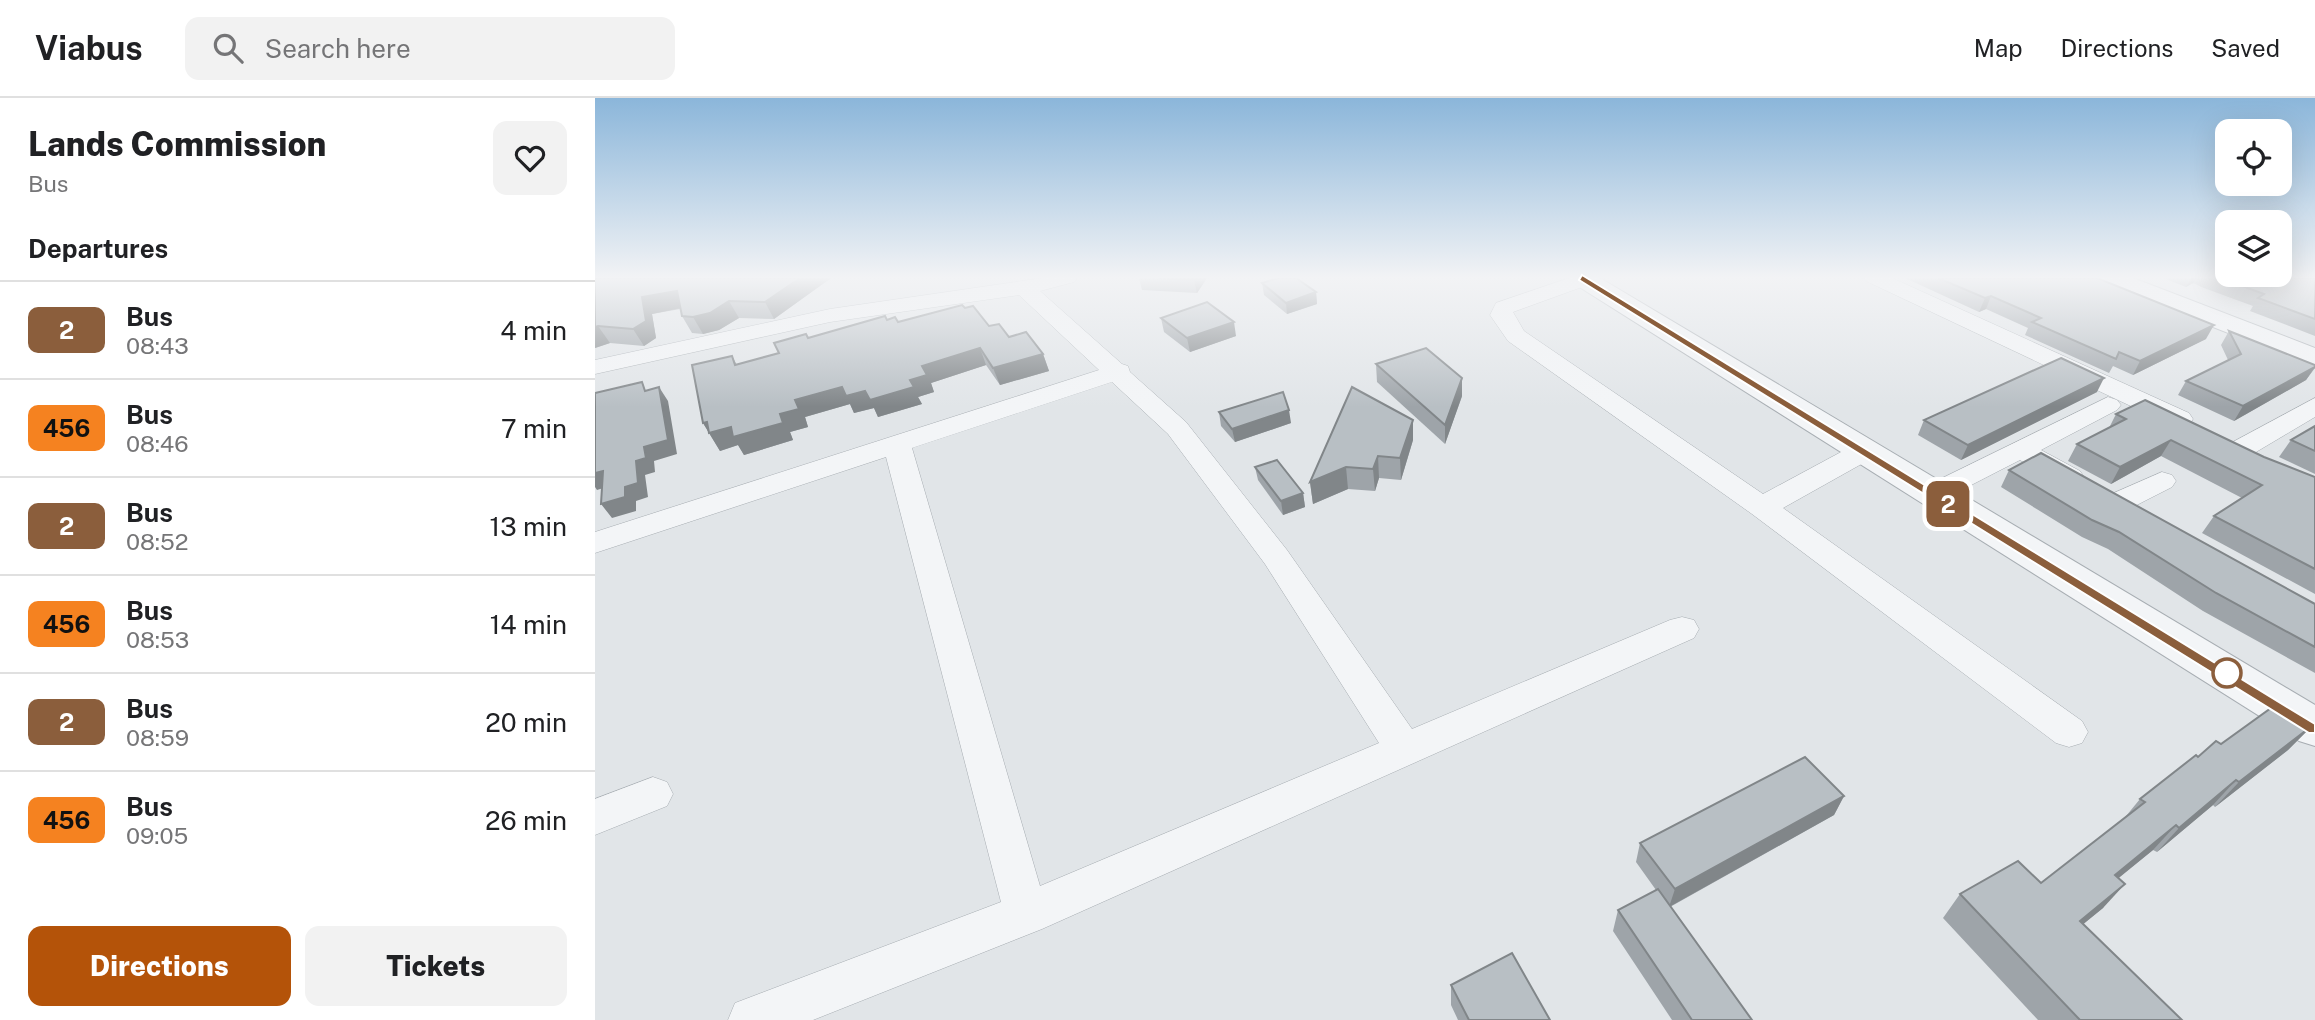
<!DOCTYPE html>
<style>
:root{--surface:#fff;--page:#f2f2f2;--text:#202124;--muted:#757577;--line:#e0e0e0;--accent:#b45309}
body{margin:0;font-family:"Public Sans",sans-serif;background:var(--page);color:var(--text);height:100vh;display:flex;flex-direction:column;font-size:26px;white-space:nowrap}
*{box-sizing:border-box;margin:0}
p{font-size:23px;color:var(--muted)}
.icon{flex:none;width:38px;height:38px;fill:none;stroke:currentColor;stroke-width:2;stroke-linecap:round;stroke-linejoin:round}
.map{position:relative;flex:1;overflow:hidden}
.drawer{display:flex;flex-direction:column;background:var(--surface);width:595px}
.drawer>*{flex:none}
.badge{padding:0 14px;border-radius:10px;font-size:24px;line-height:46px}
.buttons{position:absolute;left:1620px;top:21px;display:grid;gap:14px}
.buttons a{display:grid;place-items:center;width:77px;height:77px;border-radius:14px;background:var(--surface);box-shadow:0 7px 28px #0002;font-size:35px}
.map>.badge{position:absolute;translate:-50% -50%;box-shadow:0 0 0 4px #fff}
h2{padding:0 28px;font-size:26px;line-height:63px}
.round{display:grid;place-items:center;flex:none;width:74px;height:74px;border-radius:14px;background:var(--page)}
.head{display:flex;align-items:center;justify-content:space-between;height:119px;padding:0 28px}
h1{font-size:33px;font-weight:800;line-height:52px}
.action{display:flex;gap:14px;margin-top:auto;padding:14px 28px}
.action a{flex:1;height:80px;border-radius:14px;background:var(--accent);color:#fff;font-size:28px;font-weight:800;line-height:80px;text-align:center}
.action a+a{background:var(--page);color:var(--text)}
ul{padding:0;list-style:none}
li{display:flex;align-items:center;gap:21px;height:98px;padding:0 28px;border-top:2px solid var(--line)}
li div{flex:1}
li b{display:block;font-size:26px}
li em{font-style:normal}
li .badge{min-width:77px;font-weight:700;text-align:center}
header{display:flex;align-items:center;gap:42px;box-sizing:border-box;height:98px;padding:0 35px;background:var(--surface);border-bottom:2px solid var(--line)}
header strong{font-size:33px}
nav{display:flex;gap:38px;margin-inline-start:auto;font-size:24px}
.search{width:490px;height:63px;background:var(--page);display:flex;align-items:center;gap:18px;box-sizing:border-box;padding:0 24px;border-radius:14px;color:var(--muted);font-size:26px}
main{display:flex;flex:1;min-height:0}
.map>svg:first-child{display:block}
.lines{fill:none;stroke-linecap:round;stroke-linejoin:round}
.minor-casing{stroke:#a7adb2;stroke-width:1}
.tertiary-casing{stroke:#a7adb2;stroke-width:2}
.minor{fill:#f3f5f7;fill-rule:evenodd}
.tertiary{fill:#f3f5f7;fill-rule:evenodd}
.wall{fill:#9ea4a9}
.shaded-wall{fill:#818689}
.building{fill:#b8bfc4;stroke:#818689;stroke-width:2}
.line{fill:#8b5e3c;stroke:#fff;stroke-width:2}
.stop-dot{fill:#fff;stroke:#8b5e3c;stroke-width:3.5}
</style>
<header>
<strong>Viabus</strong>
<div class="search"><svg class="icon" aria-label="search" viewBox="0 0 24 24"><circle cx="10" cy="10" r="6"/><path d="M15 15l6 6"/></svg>Search here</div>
<nav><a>Map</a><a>Directions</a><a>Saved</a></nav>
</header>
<main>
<section class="drawer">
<div class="head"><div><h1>Lands Commission</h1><p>Bus</p></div><a class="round"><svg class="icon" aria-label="heart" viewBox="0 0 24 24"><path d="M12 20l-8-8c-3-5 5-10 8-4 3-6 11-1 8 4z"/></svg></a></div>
<h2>Departures</h2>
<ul>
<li><span class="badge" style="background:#8b5e3c;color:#fff">2</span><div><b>Bus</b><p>08:43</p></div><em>4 min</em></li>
<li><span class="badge" style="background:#f58220;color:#111">456</span><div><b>Bus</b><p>08:46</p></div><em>7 min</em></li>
<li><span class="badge" style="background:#8b5e3c;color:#fff">2</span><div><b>Bus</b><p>08:52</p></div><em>13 min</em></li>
<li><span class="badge" style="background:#f58220;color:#111">456</span><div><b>Bus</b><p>08:53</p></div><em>14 min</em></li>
<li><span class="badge" style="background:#8b5e3c;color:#fff">2</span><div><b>Bus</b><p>08:59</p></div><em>20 min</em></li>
<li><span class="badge" style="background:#f58220;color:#111">456</span><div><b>Bus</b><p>09:05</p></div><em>26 min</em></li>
</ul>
<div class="action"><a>Directions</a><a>Tickets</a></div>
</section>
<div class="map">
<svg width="1720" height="922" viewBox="0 0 1720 922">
<rect width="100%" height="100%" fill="#e1e5e8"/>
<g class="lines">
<g class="minor-casing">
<g id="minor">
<path d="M 448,180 L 482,180 L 479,184 L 445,193 L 527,266 L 533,268 L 535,274 L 591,324 L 692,452 L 817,631 L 1075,522 L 1087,519 L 1099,522 L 1104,531 L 1099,540 L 447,831 L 218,922 L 133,922 L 140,905 L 406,804 L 291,359 L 0,455 L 0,434 L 504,272 L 424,197 L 235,224 L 0,276 L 0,262 L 235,211 ZM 517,284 L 573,336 L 670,466 L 784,645 L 445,788 L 317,350 Z"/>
<path d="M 974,180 L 1002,181 L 998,185 L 918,214 L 929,233 L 1168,396 L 1259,347 L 1279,347 L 1283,353 L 1279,359 L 1188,410 L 1487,623 L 1493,634 L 1487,645 L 1474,649 L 1461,645 L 1157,416 L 913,243 L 895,217 L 901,205 Z"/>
<path d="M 1269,180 L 1297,180 L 1594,315 L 1598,321 L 1594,327 L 1576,327 L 1273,184 Z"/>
<path d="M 1513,299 L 1522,302 L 1526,307 L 1522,312 L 1446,352 L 1485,373 L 1489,379 L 1485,385 C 1464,390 1443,373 1425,362 L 1347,402 L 1337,405 L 1327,402 L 1322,396 L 1327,390 Z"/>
<path d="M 1720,300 L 1720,319 L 1656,357 L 1636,357 L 1632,351 L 1636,345 Z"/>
<path d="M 1567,374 L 1577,377 L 1581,383 L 1577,389 L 1532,412 L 1522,414 L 1512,412 L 1507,405 L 1512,398 Z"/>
<path d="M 58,679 L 72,684 L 78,696 L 72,708 L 0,737 L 0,701 Z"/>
</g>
</g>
<g class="tertiary-casing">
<g id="tertiary">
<path d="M 974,180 L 1005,180 L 1720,607 L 1720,648 L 1704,643 L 978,185 Z"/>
<path d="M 1502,180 L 1538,180 L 1720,250 L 1720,269 L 1506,185 Z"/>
</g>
</g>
<use href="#minor" class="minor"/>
<use href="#tertiary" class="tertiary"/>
</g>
<g class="wall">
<path d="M 0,180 L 236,180 L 179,221 L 144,220 L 124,232 L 108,236 L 97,235 L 87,218 L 85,211 L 57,216 L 61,240 L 49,248 L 15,245 L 0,250 Z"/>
<path d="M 544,180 L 612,180 L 602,195 L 547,192 Z"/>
<path d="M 1310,180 L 1502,180 L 1611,241 L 1538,277 L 1518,268 L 1514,275 L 1430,237 L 1433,230 L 1391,211 L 1384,214 Z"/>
<path d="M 1568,180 L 1720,180 L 1720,238 L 1655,213 L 1658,208 L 1609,190 L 1598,185 L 1591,189 Z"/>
<path d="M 667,185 L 721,194 L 722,206 L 692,216 L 669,197 Z"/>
<path d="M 370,210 L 394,228 L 448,256 L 454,273 L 405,287 L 391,267 L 336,285 L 339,294 L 323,299 L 327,306 L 283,319 L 279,310 L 259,315 L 255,306 L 210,319 L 213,329 L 195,334 L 198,342 L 149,357 L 143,347 L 125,353 L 108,325 L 137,258 L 142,267 L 184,255 L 213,240 L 292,222 L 303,224 Z"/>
<path d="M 566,220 L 641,238 L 595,254 L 569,234 Z"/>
<path d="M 1634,233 L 1720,267 L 1720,270 L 1711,282 L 1639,323 L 1583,297 L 1591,283 L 1633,262 L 1626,247 Z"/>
<path d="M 781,266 L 867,280 L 867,298 L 850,346 L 782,284 Z"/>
<path d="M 1502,294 L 1366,362 L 1323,337 L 1329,322 Z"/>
<path d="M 624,314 L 696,325 L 640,344 L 626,328 Z"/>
<path d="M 1521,316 L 1669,359 L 1720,379 L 1720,496 L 1607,435 L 1619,418 L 1647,400 L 1566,358 L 1516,386 L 1473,363 L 1482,346 L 1514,330 Z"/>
<path d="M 818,322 L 818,342 L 806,382 L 784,380 L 780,393 L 753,391 L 718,406 L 715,384 Z"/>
<path d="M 1720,328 L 1720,376 L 1684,359 L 1696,342 Z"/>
<path d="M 660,369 L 708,395 L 710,409 L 688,417 L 663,382 Z"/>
<path d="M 1414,372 L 1720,506 L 1720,575 L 1608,513 L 1513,451 L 1487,439 L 1406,389 Z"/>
<path d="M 1718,627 L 1693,652 L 1620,709 L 1618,707 L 1562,754 L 1558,752 L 1523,780 L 1508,810 L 1488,826 L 1587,922 L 1443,922 L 1348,820 L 1365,796 L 1446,785 L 1527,723 L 1545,701 L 1603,659 L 1626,646 Z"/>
<path d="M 1249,698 L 1239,717 L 1075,809 L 1157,922 L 1077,922 L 1018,833 L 1023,812 L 1061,792 L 1041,764 L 1045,745 Z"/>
<path d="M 856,887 L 955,922 L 863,922 L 856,907 Z"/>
</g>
<g class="shaded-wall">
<path d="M 205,180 L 236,180 L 179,221 L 170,204 Z"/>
<path d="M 601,180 L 612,180 L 602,195 L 599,182 Z"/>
<path d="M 1596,180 L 1601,180 L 1598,185 L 1591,189 Z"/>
<path d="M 82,193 L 91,209 L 57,216 L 61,240 L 49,248 L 38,231 L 47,199 Z"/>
<path d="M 721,194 L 722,206 L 692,216 L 691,205 Z"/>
<path d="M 1396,198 L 1391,211 L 1384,214 L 1390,200 Z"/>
<path d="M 134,203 L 144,220 L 124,232 L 108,236 L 98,219 Z"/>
<path d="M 639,224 L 641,238 L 595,254 L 592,240 Z"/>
<path d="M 1619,227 L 1611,241 L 1538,277 L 1545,263 Z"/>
<path d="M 3,228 L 15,245 L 0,250 L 0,229 Z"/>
<path d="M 385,250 L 391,267 L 336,285 L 339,294 L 323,299 L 327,306 L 283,319 L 279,310 L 259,315 L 255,306 L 210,319 L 213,329 L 195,334 L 198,342 L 149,357 L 143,347 L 125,353 L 108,325 L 185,316 L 200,302 L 247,289 L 315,282 L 327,268 Z"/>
<path d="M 448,256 L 454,273 L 405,287 L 398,270 Z"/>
<path d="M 1720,269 L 1711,282 L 1639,323 L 1648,308 Z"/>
<path d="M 867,280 L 867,298 L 850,346 L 850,327 Z"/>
<path d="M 1509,280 L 1502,294 L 1366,362 L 1373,347 Z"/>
<path d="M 64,289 L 73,303 L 82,356 L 59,363 L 60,374 L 50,377 L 53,399 L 41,403 L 41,413 L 17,420 L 6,406 L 30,389 L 41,363 Z"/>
<path d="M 694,312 L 696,325 L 640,344 L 637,331 Z"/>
<path d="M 818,322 L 818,342 L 806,382 L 805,360 Z"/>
<path d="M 1576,342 L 1566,358 L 1516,386 L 1525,369 Z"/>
<path d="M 783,358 L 784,380 L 780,393 L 778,371 Z"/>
<path d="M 751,369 L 753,391 L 718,406 L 715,384 Z"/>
<path d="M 8,373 L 18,387 L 2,392 L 0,389 L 0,375 Z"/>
<path d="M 708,395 L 710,409 L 688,417 L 686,403 Z"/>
<path d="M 1718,627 L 1693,652 L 1620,709 L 1644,684 Z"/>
<path d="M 1641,682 L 1618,707 L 1562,754 L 1584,730 Z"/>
<path d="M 1249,698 L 1239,717 L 1074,809 L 1080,791 Z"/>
<path d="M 1581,727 L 1558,752 L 1498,801 L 1520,777 Z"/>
<path d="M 1530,786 L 1508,810 L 1464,846 L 1485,823 Z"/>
</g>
<g class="building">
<path d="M 0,180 L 205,180 L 170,204 L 134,203 L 115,215 L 98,219 L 87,218 L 82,193 L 47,199 L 51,223 L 38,231 L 3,228 L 0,229 Z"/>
<path d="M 563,180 L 601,180 L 599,182 Z"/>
<path d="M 684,180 L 701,180 L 721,194 L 691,205 L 667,185 Z"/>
<path d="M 1343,180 L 1502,180 L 1619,227 L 1545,263 L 1524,254 L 1521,261 L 1437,224 L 1446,220 L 1396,198 L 1390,200 Z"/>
<path d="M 1625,180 L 1720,180 L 1720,221 L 1663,200 L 1669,196 Z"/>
<path d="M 612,204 L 639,224 L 592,240 L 566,220 Z"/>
<path d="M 367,207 L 370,210 L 378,208 L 394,228 L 404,226 L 414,239 L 431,234 L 448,256 L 398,270 L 385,250 L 327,268 L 332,277 L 315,282 L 319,289 L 275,302 L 270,293 L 251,298 L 247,289 L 200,302 L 204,311 L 185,316 L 188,325 L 138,339 L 136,329 L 114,335 L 112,324 L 108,325 L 97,267 L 137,258 L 140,267 L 184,255 L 179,245 L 211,236 L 213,240 L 290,218 L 292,222 L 300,219 L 303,224 Z"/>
<path d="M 1634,233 L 1720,267 L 1720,269 L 1648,308 L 1591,283 L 1646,256 Z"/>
<path d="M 831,250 L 867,280 L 850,327 L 781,266 Z"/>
<path d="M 1466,260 L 1509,280 L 1373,347 L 1329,322 Z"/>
<path d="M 47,284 L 50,293 L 64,289 L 73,342 L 49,349 L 51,360 L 41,363 L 43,385 L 30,389 L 30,399 L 6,406 L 8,373 L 0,375 L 0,295 Z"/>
<path d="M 757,289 L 818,322 L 805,360 L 783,358 L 778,371 L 751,369 L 715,384 Z"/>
<path d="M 688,294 L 694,312 L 637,331 L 624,314 Z"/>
<path d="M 1550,302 L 1669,359 L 1720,379 L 1720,471 L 1619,418 L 1667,387 L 1576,342 L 1525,369 L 1482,346 L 1531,321 L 1521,316 Z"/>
<path d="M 1720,328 L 1720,353 L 1696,342 Z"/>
<path d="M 1446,355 L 1720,506 L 1720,549 L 1621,495 L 1524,434 L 1497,422 L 1414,372 Z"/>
<path d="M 682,362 L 708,395 L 686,403 L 660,369 Z"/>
<path d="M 1683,605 L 1718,627 L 1644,684 L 1641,682 L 1584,730 L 1581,727 L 1520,777 L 1530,786 L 1485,823 L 1587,922 L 1485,922 L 1365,796 L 1423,763 L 1446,785 L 1550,704 L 1545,701 L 1601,657 L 1603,659 L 1621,643 L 1626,646 Z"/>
<path d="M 1210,659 L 1249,698 L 1080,791 L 1045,745 Z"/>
<path d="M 1063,791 L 1157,922 L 1097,922 L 1023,812 Z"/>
<path d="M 917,855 L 955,922 L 874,922 L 856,887 Z"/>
</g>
<linearGradient id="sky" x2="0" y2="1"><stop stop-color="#8bb6da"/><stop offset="0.58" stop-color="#f2f3f5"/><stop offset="1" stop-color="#f2f3f5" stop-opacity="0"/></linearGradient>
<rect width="1720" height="309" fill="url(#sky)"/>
<path class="line" d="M 987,177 L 1720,626 L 1720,635 L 1714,635 L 984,182 Z"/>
<circle class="stop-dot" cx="1632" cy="575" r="14"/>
</svg>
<div class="buttons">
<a><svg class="icon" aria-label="locate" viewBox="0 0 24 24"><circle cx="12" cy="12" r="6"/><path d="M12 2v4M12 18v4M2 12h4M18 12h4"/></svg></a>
<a><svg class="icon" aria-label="layers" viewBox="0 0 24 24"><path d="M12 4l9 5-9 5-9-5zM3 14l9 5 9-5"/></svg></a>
</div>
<b class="badge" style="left:1353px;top:406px;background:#8b5e3c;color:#fff">2</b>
</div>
</main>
